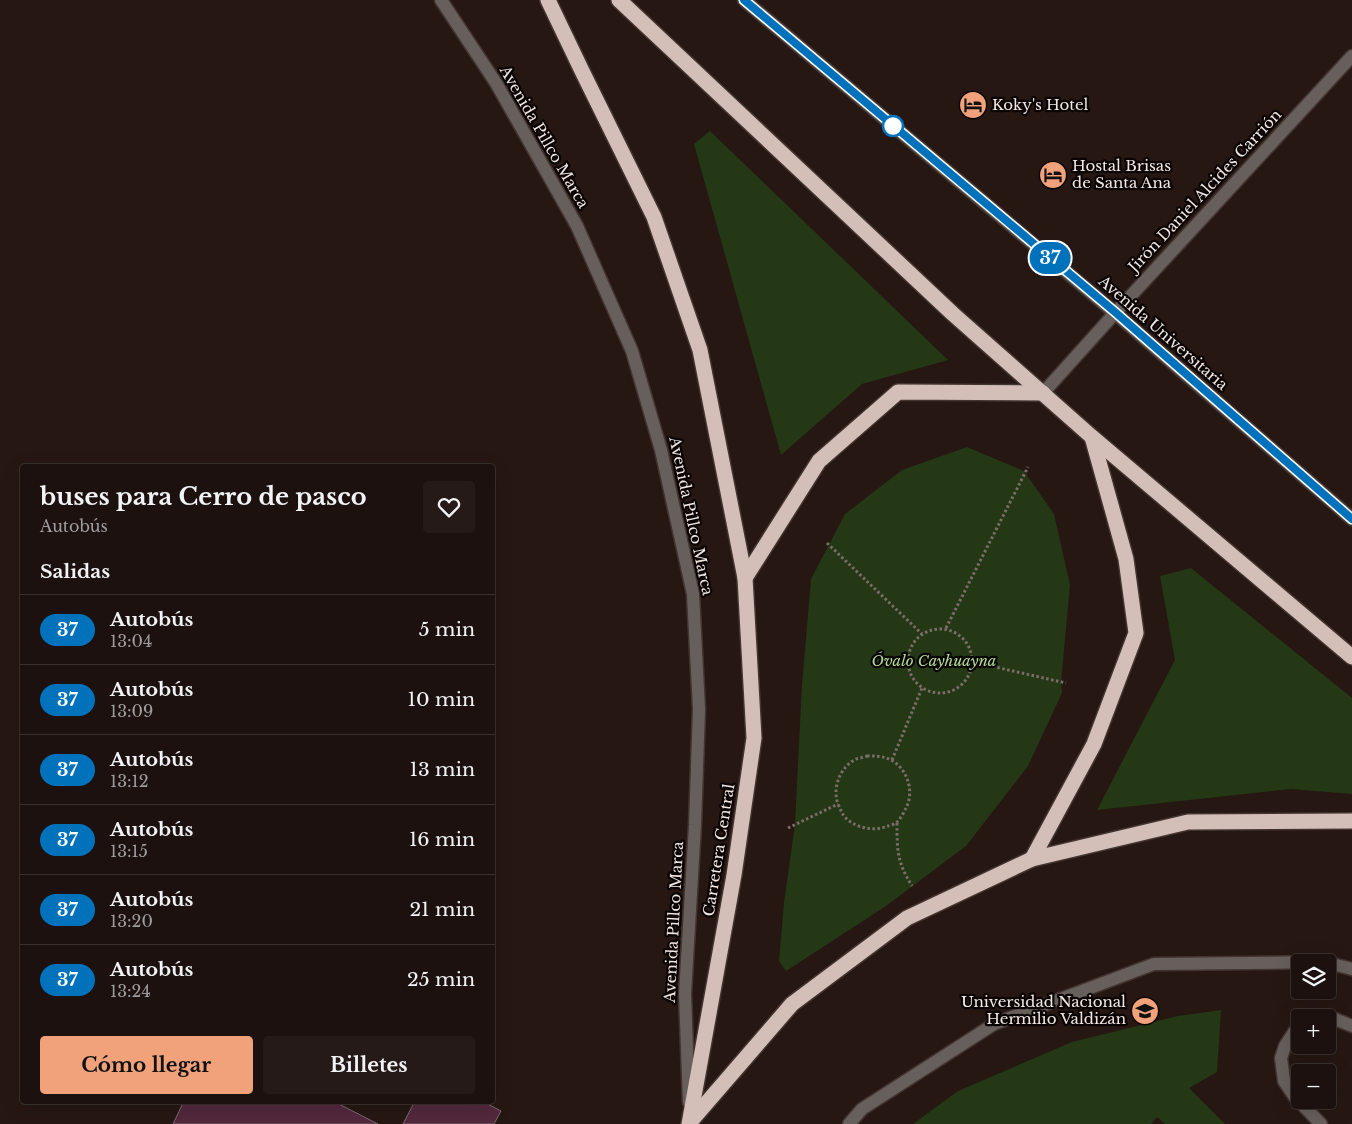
<!DOCTYPE html>
<html lang="es">
<meta charset="utf-8">
<style>
:root{--surface:#1c110e;--page:#251a17;--text:#f1f3f6;--muted:#a09d9e;--line:#3a312e;--accent:#f1a27b}
body{margin:0;font-family:"Libre Baskerville",serif;background:var(--page);color:var(--text);height:100vh;display:flex;flex-direction:column;font-size:19px;white-space:nowrap}
*{box-sizing:border-box;margin:0}
p{font-size:16px;color:var(--muted)}
.icon{flex:none;width:28px;height:28px;fill:none;stroke:currentColor;stroke-width:2;stroke-linecap:round;stroke-linejoin:round}
.map{position:relative;flex:1;overflow:hidden}
.details{position:absolute;left:20px;top:464px;width:475px;height:640px;display:flex;flex-direction:column;background:var(--surface);border-radius:5px;box-shadow:0 5px 20px #0002,0 0 0 1px var(--line)}
.details>*{flex:none}
.badge{padding:0 10px;border-radius:16px;font-size:18px;line-height:32px}
.tools{position:absolute;left:1291px;top:954px;display:grid;gap:10px}
.tools a{display:grid;place-items:center;width:45px;height:45px;border-radius:5px;background:var(--surface);box-shadow:0 5px 20px #0002,0 0 0 1px var(--line);font-size:25px}
.map>.badge{position:absolute;translate:-50% -50%;box-shadow:0 0 0 2px #fff}
h2{padding:0 20px;font-size:19px;line-height:45px}
.round{display:grid;place-items:center;flex:none;width:52px;height:52px;border-radius:5px;background:var(--page)}
.head{display:flex;align-items:center;justify-content:space-between;height:85px;padding:0 20px}
h1{font-size:24px;font-weight:700;line-height:38px}
.cta{display:flex;gap:10px;margin-top:auto;padding:10px 20px}
.cta a{flex:1;height:58px;border-radius:5px;background:var(--accent);color:#111;font-size:20px;font-weight:700;line-height:58px;text-align:center}
.cta a+a{background:var(--page);color:var(--text)}
ul{padding:0;list-style:none}
li{display:flex;align-items:center;gap:15px;height:70px;padding:0 20px;border-top:1px solid var(--line)}
li div{flex:1}
li b{display:block;font-size:19px}
li em{font-style:normal}
li .badge{min-width:55px;font-weight:700;text-align:center}
.map>svg:first-child{display:block}
.green{fill:#243815}
.building{fill:#52283c;stroke:#7c6a71}
.lines{fill:none;stroke-linecap:round;stroke-linejoin:round}
.lane-casing{stroke:#43342f;stroke-width:15}
.street-casing{stroke:#43342f;stroke-width:15}
.highway-casing{stroke:#43342f;stroke-width:18}
.path{stroke:#7b6e69;stroke-width:3;stroke-dasharray:2.5 2.5;stroke-linecap:butt}
.lane{stroke:#675f5c;stroke-width:12}
.street{stroke:#675f5c;stroke-width:12}
.highway{stroke:#d3bfb8;stroke-width:15}
.line-casing{stroke:#fff;stroke-width:11}
.line{stroke:#0072bc;stroke-width:8}
.stop-dot{fill:#fff;stroke:#0072bc;stroke-width:2.5}
.labels{text-anchor:middle;stroke-width:4.5;stroke-linejoin:round;paint-order:stroke}
.poi-label{font-size:15px;fill:#f2e7e3;stroke:#0a0504;text-anchor:start}
.street-label{font-size:15px;fill:#f2e7e3;stroke:#0a0504}
.park-label{font-size:15px;font-style:italic;fill:#b2da98;stroke:#0a0504}
</style>
<div class="map">
<svg width="1352" height="1124" viewBox="0 0 1352 1124">
<rect width="100%" height="100%" fill="#261712"/>
<g class="green">
<path d="M 710,131 L 948,360 L 862,384 L 781,455 L 694,144 Z"/>
<path d="M 967,447 L 1024,471 L 1054,514 L 1070,585 L 1061,683 L 1062,693 L 1028,766 L 966,846 L 886,906 L 786,971 L 779,961 L 784,903 L 795,824 L 802,685 L 811,579 L 845,514 L 902,470 Z"/>
<path d="M 1191,568 L 1352,698 L 1352,794 L 1291,789 L 1097,810 L 1175,660 L 1160,576 Z"/>
<path d="M 1221,1010 L 1217,1072 L 1189,1088 L 1225,1124 L 1165,1124 L 1157,1117 L 1151,1124 L 913,1124 L 958,1091 L 1072,1042 L 1178,1016 Z"/>
</g>
<g class="building">
<path d="M 184,1101 L 333,1101 L 378,1124 L 173,1124 Z"/>
<path d="M 415,1101 L 482,1101 L 501,1111 L 494,1124 L 403,1124 Z"/>
</g>
<g class="lines">
<g class="lane-casing">
<g id="lane">
<path d="M 1328,963 L 1352,969"/>
<path d="M 1328,1020 L 1335,1019 L 1352,1026"/>
<path d="M 1300,1029 L 1294,1032 L 1285,1046 L 1281,1058 L 1284,1081 L 1294,1096 L 1321,1124"/>
<path d="M 849,1124 L 862,1109 L 994,1024 L 1154,964 L 1326,962"/>
</g>
</g>
<g class="street-casing">
<g id="street">
<path d="M 441,0 L 496,83 L 577,226 L 632,351 L 661,450 L 693,594 L 699,709 L 695,825 L 685,994 L 689,1102"/>
<path d="M 744,0 L 1115,313 L 1352,519"/>
<path d="M 1043,393 L 1115,313 L 1352,56"/>
</g>
</g>
<g class="highway-casing">
<g id="highway">
<path d="M 548,0 L 582,71 L 654,217 L 700,350 L 745,578 L 754,738 L 734,875 L 689,1124"/>
<path d="M 619,0 L 953,314 L 1092,437 L 1352,657"/>
<path d="M 745,578 L 819,461 L 898,392 L 1043,393"/>
<path d="M 1032,859 L 1094,744 L 1136,633 L 1126,559 L 1092,437"/>
<path d="M 691,1121 L 792,1004 L 907,918 L 1032,859 L 1188,822 L 1352,821"/>
</g>
</g>
<g class="path">
<path d="M 827,543 L 922,634"/>
<path d="M 946,628 L 1028,467"/>
<circle cx="940" cy="661" r="32"/>
<path d="M 973,662 L 1066,683"/>
<path d="M 867,756 C 875,756 882,756 889,759 C 907,767 915,791 906,808 C 904,812 901,818 898,821 C 896,824 891,825 888,826 C 875,831 859,829 848,820 C 843,816 841,811 838,804 C 832,788 840,767 856,759 C 860,758 864,757 867,756 Z"/>
<path d="M 892,760 L 922,688"/>
<path d="M 897,823 C 897,850 897,862 912,886"/>
<path d="M 788,828 L 838,804"/>
</g>
<use href="#lane" class="lane"/>
<use href="#street" class="street"/>
<use href="#highway" class="highway"/>
</g>
<g class="lines">
<g class="line-casing">
<path id="line" d="M 744,0 L 1115,312 L 1352,519"/>
</g>
<use href="#line" class="line"/>
</g>
<defs>
<g id="hotel-disc" transform="scale(1.4375)"><circle r="9.5" fill="#f1a27b" stroke="#0a0504"/><path d="M-6-4.5h1.5V1H6V5H4.5V3h-9V5H-6ZM-4 0a1.8 1.8 0 1 1 3.6 0ZM.5 0V-2.5h3Q6-2.5 6 0Z" fill="#111"/></g>
<g id="university-disc" transform="scale(1.4375)"><circle r="9.5" fill="#f1a27b" stroke="#0a0504"/><path d="M0-5L7-2L0 1L-7-2ZM-4 1L0 2.5L4 1V4Q0 6-4 4Z" fill="#111"/></g>
</defs>
<g fill-rule="evenodd">
<use href="#hotel-disc" x="973" y="105"/>
<use href="#hotel-disc" x="1053" y="175"/>
<use href="#university-disc" x="1145" y="1011"/>
</g>
<circle class="stop-dot" cx="893" cy="126" r="10"/>
<g class="labels">
<g class="poi-label">
<text x="992" y="110">Koky's Hotel</text>
<text x="1072" y="171">Hostal Brisas<tspan x="1072" dy="17">de Santa Ana</tspan></text>
<text x="1126" y="1007" text-anchor="end">Universidad Nacional<tspan x="1126" dy="17">Hermilio Valdizán</tspan></text>
</g>
<g class="street-label">
<text transform="translate(544 137) rotate(60)" y="5">Avenida Pillco Marca</text>
<text transform="translate(1205 191) rotate(-47)" y="5">Jirón Daniel Alcides Carrión</text>
<text transform="translate(1163 333) rotate(41)" y="5">Avenida Universitaria</text>
<text transform="translate(691 516) rotate(78)" y="5">Avenida Pillco Marca</text>
<text transform="translate(719 850) rotate(-81)" y="5">Carretera Central</text>
<text transform="translate(674 922) rotate(-87)" y="5">Avenida Pillco Marca</text>
</g>
<g class="park-label">
<text x="934" y="666">Óvalo Cayhuayna</text>
</g>
</g>
</svg>
<div class="tools">
<a><svg class="icon" aria-label="layers" viewBox="0 0 24 24"><path d="M12 4l9 5-9 5-9-5zM3 14l9 5 9-5"/></svg></a>
<a>+</a>
<a>−</a>
</div>
<b class="badge" style="left:1050px;top:258px;background:#0072bc;color:#fff">37</b>
<section class="details">
<div class="head"><div><h1>buses para Cerro de pasco</h1><p>Autobús</p></div><a class="round"><svg class="icon" aria-label="heart" viewBox="0 0 24 24"><path d="M12 20l-8-8c-3-5 5-10 8-4 3-6 11-1 8 4z"/></svg></a></div>
<h2>Salidas</h2>
<ul>
<li><span class="badge" style="background:#0072bc;color:#fff">37</span><div><b>Autobús</b><p>13:04</p></div><em>5 min</em></li>
<li><span class="badge" style="background:#0072bc;color:#fff">37</span><div><b>Autobús</b><p>13:09</p></div><em>10 min</em></li>
<li><span class="badge" style="background:#0072bc;color:#fff">37</span><div><b>Autobús</b><p>13:12</p></div><em>13 min</em></li>
<li><span class="badge" style="background:#0072bc;color:#fff">37</span><div><b>Autobús</b><p>13:15</p></div><em>16 min</em></li>
<li><span class="badge" style="background:#0072bc;color:#fff">37</span><div><b>Autobús</b><p>13:20</p></div><em>21 min</em></li>
<li><span class="badge" style="background:#0072bc;color:#fff">37</span><div><b>Autobús</b><p>13:24</p></div><em>25 min</em></li>
</ul>
<div class="cta"><a>Cómo llegar</a><a>Billetes</a></div>
</section>
</div>
